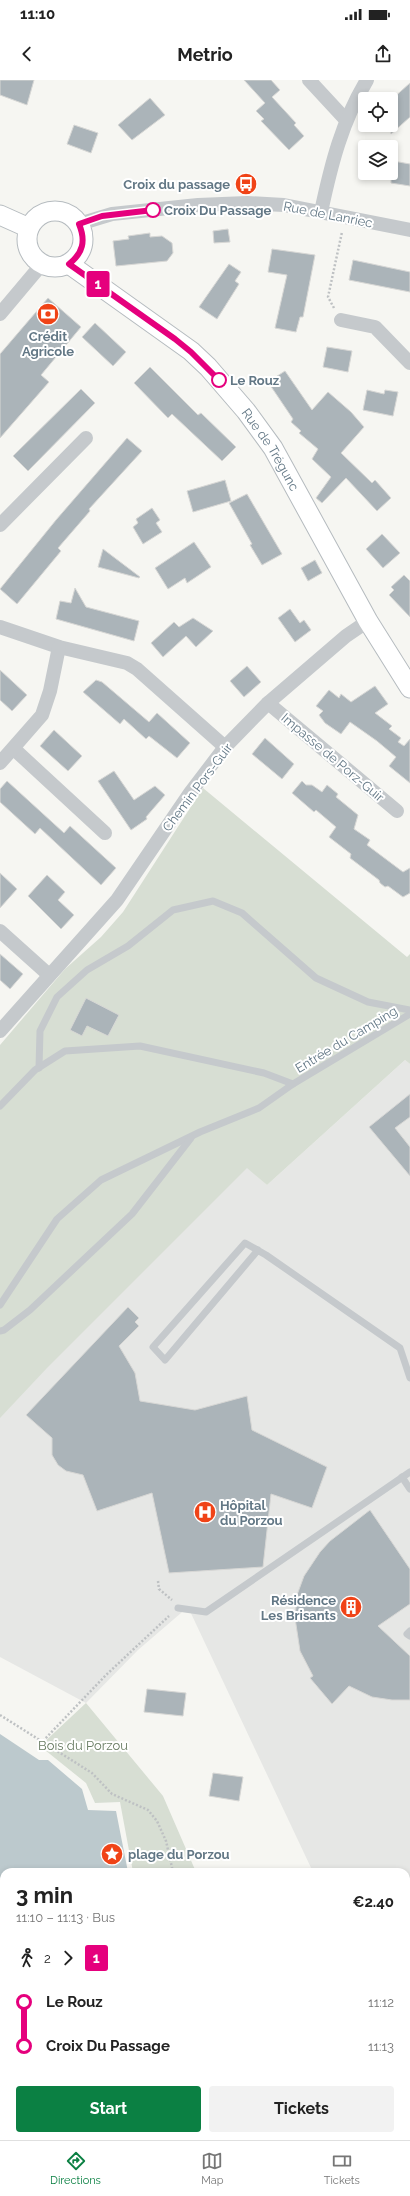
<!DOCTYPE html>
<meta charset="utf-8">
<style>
:root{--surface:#fff;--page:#f2f2f2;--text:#222;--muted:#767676;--line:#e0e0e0;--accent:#0b8043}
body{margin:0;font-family:Raleway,sans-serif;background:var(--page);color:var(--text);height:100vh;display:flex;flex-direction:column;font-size:15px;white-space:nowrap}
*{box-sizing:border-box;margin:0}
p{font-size:13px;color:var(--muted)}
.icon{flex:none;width:22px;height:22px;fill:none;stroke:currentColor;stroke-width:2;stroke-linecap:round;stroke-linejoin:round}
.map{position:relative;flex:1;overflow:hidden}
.side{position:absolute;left:0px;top:1788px;width:410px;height:272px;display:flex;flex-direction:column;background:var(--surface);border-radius:12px 12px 0 0;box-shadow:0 2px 6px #0003}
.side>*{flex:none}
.badge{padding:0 8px;border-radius:3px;font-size:14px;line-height:26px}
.fabs{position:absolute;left:358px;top:12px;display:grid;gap:8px}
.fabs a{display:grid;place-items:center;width:40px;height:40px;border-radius:4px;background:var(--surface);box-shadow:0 2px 6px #0003;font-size:20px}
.map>.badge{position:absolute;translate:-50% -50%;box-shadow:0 0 0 2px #fff}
.legs{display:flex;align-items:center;gap:6px;height:44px;padding:0 16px;font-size:13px}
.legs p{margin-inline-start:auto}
.overview{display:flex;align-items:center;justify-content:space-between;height:68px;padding:0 16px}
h1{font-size:22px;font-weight:700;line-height:30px}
.primary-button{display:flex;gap:8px;margin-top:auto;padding:8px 16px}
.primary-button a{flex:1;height:46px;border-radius:4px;background:var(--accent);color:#fff;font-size:16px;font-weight:700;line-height:46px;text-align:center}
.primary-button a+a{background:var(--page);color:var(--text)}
ul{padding:0 16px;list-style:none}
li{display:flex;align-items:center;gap:14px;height:44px;font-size:15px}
li i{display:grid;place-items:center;width:6px;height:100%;margin:0 5px;background:currentColor}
li i::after{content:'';width:10px;height:10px;margin:-5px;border:3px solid;border-radius:50%;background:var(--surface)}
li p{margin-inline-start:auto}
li:first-child i{background:linear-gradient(#0000 50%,currentColor 0)}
li:last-child i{background:linear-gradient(currentColor 50%,#0000 0)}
.status{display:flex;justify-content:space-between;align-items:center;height:28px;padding:0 20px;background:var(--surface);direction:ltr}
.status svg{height:11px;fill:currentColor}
header{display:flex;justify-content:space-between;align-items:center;height:52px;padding:0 16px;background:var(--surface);font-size:18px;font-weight:700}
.menu{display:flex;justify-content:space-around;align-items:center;height:56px;border-top:1px solid var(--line);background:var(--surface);font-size:11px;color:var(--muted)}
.menu a{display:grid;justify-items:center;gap:2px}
.menu .active{color:var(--accent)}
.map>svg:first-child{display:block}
.built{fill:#e6e7e5}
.green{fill:#d7ded3}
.water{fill:#bcc9cd}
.building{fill:#abb4b9;stroke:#d7d7d5}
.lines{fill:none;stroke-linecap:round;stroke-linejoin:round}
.secondary-casing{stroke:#b5bbbf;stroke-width:21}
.path{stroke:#bec1c3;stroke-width:2.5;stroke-dasharray:2 2;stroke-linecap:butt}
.lane{stroke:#c5c9cc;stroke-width:7}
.street{stroke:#c5c9cc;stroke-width:14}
.secondary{stroke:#fff;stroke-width:19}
.line-1-casing{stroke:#fff;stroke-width:9}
.line-1{stroke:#e5007d;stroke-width:6}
.stop-1-dot{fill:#fff;stroke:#e5007d;stroke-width:2}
.labels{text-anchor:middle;stroke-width:4;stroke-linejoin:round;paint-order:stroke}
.poi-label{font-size:13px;font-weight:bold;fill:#627785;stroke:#fff;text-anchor:end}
.stop-label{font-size:13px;font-weight:bold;fill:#627785;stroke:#fff;text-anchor:start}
.street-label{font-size:13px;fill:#627785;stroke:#fff}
.park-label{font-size:13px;fill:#687c62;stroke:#fff}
</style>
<div class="status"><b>11:10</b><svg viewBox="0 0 49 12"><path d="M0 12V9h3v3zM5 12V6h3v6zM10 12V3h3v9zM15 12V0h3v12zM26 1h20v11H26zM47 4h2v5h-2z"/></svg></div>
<header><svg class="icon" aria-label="back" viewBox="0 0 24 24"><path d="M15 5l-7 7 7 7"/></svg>Metrio<svg class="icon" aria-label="share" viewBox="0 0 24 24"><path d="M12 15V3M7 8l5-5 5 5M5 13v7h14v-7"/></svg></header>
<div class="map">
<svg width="410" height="2060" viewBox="0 0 410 2060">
<rect width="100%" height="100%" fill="#f6f6f2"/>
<path class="built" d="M 405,980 L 410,984 L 410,1815 L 406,1818 L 406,1792 L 313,1792 L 188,1527 L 138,1570 L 86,1623 L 0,1577 L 0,1337 L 81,1249 L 247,1087 L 267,1105 Z"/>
<g class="green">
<path d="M 203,708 L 407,877 L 410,874 L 410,984 L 405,980 L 267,1105 L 247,1088 L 47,1288 L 0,1338 L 0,965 L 65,889 L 101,857 L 123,832 Z"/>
<path d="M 86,1623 L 163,1716 L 196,1792 L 133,1792 L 120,1722 L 95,1723 L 86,1703 L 40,1666 Z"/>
<path d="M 410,2023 L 410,2060 L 365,2060 L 370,2056 L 406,2056 L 406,2026 Z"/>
<path d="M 60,2056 L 348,2056 L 352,2060 L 57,2060 Z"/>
</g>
<path class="water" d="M 0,1654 L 39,1680 L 48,1680 L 82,1709 L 88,1730 L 116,1731 L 128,1792 L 4,1792 L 4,2056 L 46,2056 L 43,2060 L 0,2060 Z"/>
<g class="building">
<path d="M 0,0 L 34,0 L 27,25 L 0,15 Z"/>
<path d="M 244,0 L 271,0 L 280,10 L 272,17 L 296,43 L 294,45 L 304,56 L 289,70 L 261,41 L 264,39 L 256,31 L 265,23 Z"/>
<path d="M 410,3 L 410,37 L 391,54 L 391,20 Z"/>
<path d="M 150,18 L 165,35 L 132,60 L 118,45 Z"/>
<path d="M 74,45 L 98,53 L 91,73 L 67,64 Z"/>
<path d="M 393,81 L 410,84 L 410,106 L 391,103 L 391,82 Z"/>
<path d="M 228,149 L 230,162 L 214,163 L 213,151 Z"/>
<path d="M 150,153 L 150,157 L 162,156 L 172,163 L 173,173 L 167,181 L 116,186 L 113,161 L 129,159 L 128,156 Z"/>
<path d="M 272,169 L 315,175 L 303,237 L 300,237 L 296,252 L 275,248 L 287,195 L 268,192 Z"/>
<path d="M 353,180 L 410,192 L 410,212 L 349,200 Z"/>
<path d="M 229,184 L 241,192 L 235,201 L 239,204 L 217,239 L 199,227 Z"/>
<path d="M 48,218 L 81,247 L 41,295 L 49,302 L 0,358 L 0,274 Z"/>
<path d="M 95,243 L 126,272 L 113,286 L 82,257 Z"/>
<path d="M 327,267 L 352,271 L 348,292 L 323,287 Z"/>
<path d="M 150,287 L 198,335 L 201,333 L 236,367 L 222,381 L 172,334 L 168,338 L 134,303 Z"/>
<path d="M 285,291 L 312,330 L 328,312 L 351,332 L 364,347 L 341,373 L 372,403 L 375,400 L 391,418 L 377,431 L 346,398 L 322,423 L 316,418 L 331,397 L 312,379 L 318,369 L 299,353 L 301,351 L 291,342 L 293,339 L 268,302 Z"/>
<path d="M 81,309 L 95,323 L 28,391 L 13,376 Z"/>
<path d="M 367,310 L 384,314 L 385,310 L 398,312 L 393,336 L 363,330 Z"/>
<path d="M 127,358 L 142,371 L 89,429 L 90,431 L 58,468 L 61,471 L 17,524 L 0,509 L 56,440 Z"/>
<path d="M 225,400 L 231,421 L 193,432 L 187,411 Z"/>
<path d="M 247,414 L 282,474 L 262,485 L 250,465 L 252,464 L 229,423 Z"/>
<path d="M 152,428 L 160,440 L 156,443 L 162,452 L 143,464 L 133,447 L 138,443 L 136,439 Z"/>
<path d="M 382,454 L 400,473 L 383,488 L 366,469 Z"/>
<path d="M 194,462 L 211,487 L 187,503 L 185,498 L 168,509 L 155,488 Z"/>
<path d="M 103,469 L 140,497 L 139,498 L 98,487 Z"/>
<path d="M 315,480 L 322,493 L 308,501 L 301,488 Z"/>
<path d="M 404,495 L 410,501 L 410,537 L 389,515 L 394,510 L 391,507 Z"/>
<path d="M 75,508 L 86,527 L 139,541 L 134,561 L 56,539 L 60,521 L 71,523 Z"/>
<path d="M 290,529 L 300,543 L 304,540 L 311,550 L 295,562 L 278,538 Z"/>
<path d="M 193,538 L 213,551 L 196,567 L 186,556 L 163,577 L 151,563 L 174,542 L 179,547 Z"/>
<path d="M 247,586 L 261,602 L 244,617 L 230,601 Z"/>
<path d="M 0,590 L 27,615 L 12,631 L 0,620 Z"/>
<path d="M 96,600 L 102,602 L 149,642 L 157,633 L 190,663 L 177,678 L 149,656 L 146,659 L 124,639 L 120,644 L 83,612 Z"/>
<path d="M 375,606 L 388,624 L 375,633 L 392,646 L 389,649 L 401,658 L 398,662 L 404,666 L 410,659 L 410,703 L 389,686 L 396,677 L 377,661 L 350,642 L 341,654 L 325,643 L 319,635 L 323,631 L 316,626 L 329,610 L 339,618 L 341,614 L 351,622 Z"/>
<path d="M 54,650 L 82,676 L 68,691 L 40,666 Z"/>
<path d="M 265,658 L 294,684 L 282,699 L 252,674 Z"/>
<path d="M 114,691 L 134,720 L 155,706 L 165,715 L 146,737 L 147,739 L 131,750 L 98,701 Z"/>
<path d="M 7,701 L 64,753 L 70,746 L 116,788 L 101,805 L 40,748 L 35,754 L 0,722 L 0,709 Z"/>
<path d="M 302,701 L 306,705 L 312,705 L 322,712 L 327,705 L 338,714 L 336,717 L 358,735 L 354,749 L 370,760 L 367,765 L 403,792 L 410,788 L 410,813 L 403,817 L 388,806 L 385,807 L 380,803 L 379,800 L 350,778 L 351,774 L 329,757 L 336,747 L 316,730 L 314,732 L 292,713 Z"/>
<path d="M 0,793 L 17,809 L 0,828 Z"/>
<path d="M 47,795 L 65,812 L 58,820 L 74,835 L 61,849 L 28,816 Z"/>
<path d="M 0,874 L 23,894 L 10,909 L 0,900 Z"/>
<path d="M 86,918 L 119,935 L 108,956 L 87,946 L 82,956 L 70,950 Z"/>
<path d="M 410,1014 L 410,1037 L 395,1048 L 410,1067 L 410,1096 L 369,1047 Z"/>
<path d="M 128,1227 L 139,1238 L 135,1242 L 139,1246 L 119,1266 L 135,1293 L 140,1321 L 195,1330 L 247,1316 L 252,1350 L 327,1387 L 312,1428 L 271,1414 L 263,1487 L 169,1493 L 152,1413 L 97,1431 L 83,1395 L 66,1391 L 58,1385 L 52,1375 L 52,1358 L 26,1335 Z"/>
<path d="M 370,1430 L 410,1489 L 410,1524 L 378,1546 L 410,1576 L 410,1620 L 392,1620 L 372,1617 L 349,1606 L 332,1624 L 310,1598 L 313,1596 L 300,1571 L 295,1538 L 297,1515 L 304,1496 L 320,1472 L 330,1461 Z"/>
<path d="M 147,1609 L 186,1613 L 183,1636 L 144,1632 Z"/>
<path d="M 213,1693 L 243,1697 L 239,1721 L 209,1716 Z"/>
</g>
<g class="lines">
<g class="secondary-casing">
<g id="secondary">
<circle cx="55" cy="159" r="28"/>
<path d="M 0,135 L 29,148"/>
<path id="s1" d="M 69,184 L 191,271 L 208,287 L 246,331 L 273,368 L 368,541 L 410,608"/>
</g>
</g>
<g class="path">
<path d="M 334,228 L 328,217 L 342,152"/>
<path d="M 158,1501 L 159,1509 L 172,1520"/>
<path d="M 0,1635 L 92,1693 L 112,1714 L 148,1730 L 157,1741 L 166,1761 L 173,1792"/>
<path d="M 43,1661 L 106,1595 L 169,1536"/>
<path d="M 328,2056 L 332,2060"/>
<path d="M 60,2060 L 63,2056"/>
<path d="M 89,2060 L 94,2056"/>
<path d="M 175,2060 L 175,2056"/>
<path d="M 347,2060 L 352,2056"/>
</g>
<g class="lane">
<path d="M 39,988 L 40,951 L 57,917 L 87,890 L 128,866 L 173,830 L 213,821 L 242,833 L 316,898 L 368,922 L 410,930"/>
<path d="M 0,1026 L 35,990 L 65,971 L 140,966 L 264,993 L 293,1004"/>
<path d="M 258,1170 L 165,1280 L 153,1267 L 245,1163 L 266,1175 L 400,1268 L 410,1298"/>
<path d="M 0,1225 L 57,1139 L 101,1100 L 200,1052 L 259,1028 L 293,1004 L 410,934"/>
<path d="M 0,1251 L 4,1250 L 30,1230 L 132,1134 L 191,1058"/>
<path d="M 402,1397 L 410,1409"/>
<path d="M 178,1528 L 206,1532 L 410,1392"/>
<path d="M 410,1551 L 407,1554 L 410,1556"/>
</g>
<g class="street">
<path d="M 309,0 L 346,40"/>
<path d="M 321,132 C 331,85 342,41 367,0"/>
<path d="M 79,144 L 112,134 L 198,125 L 247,123 L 284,125 L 410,150"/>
<path d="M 0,234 L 42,184"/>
<path d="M 341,240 L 375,247 L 410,283"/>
<path d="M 0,445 L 86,358"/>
<path d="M 0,547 L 59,567 L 127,583 L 137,589 L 225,667"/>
<path d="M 268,623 L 397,731"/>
<path d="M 14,669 L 105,753"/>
<path d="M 0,683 L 42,635 L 50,611 L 59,567"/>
<path d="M 0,851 L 49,895"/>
<path d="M 0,951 L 117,820 L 190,713 L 225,667 L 268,623 L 346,556 L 368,541"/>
<path d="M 406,2010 L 410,2007"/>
</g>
<use href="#secondary" class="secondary"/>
</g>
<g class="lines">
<g class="line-1-casing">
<path id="line-1" d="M 153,130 L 102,136 L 79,144 C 86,161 83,173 69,184 L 175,259 L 191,272 L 219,300"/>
</g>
<use href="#line-1" class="line-1"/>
</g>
<defs>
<g id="bus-disc" transform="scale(1.15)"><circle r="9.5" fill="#f04317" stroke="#fff"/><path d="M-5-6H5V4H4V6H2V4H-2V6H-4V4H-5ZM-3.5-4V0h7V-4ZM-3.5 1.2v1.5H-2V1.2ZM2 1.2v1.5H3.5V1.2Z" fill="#fff"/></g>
<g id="bank-disc" transform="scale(1.15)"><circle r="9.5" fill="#f04317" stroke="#fff"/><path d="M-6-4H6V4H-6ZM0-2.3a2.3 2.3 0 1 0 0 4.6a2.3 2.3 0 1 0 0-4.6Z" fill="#fff"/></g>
<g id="hospital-disc" transform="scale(1.15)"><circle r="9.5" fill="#f04317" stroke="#fff"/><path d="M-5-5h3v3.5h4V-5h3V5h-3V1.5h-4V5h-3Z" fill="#fff"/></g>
<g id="building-disc" transform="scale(1.15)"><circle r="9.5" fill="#f04317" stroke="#fff"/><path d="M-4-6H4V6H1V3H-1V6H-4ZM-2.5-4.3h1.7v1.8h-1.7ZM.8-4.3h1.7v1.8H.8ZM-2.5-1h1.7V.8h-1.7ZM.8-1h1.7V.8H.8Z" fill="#fff"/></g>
<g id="sight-disc" transform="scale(1.15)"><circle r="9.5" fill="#f04317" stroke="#fff"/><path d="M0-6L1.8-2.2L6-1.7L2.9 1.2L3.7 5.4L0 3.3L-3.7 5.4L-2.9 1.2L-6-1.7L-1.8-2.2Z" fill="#fff"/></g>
</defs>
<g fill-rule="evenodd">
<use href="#bus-disc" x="246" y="104"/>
<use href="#bank-disc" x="48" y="234"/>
<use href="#hospital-disc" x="205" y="1432"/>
<use href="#building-disc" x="351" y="1527"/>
<use href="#sight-disc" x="112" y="1774"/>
</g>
<g class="stop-1-dot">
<circle cx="153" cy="130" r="7"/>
<circle cx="219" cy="300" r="7"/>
</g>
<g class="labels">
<g class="poi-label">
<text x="230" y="109">Croix du passage</text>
<text x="48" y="261" text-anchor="middle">Crédit<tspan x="48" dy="15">Agricole</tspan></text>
<text x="220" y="1430" text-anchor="start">Hôpital<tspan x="220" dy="15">du Porzou</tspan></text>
<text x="336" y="1525">Résidence<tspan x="336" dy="15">Les Brisants</tspan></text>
<text x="128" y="1779" text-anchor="start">plage du Porzou</text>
</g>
<g class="stop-label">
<text x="164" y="135">Croix Du Passage</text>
<text x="230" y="305">Le Rouz</text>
</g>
<g class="street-label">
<text transform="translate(328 134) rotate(11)" y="5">Rue de Lanriec</text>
<text dy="5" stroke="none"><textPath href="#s1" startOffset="277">Rue de Trégunc</textPath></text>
<text transform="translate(333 677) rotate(40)" y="5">Impasse de Porz-Guir</text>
<text transform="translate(197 707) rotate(-53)" y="5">Chemin Pors-Guir</text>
<text transform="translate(346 959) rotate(-31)" y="5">Entrée du Camping</text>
</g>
<g class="park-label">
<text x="83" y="1670">Bois du Porzou</text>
</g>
</g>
</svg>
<div class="fabs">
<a><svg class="icon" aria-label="locate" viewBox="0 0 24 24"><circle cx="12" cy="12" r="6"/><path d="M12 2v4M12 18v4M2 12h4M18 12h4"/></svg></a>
<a><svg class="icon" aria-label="layers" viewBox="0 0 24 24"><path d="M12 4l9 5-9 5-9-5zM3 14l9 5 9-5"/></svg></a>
</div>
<b class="badge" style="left:98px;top:204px;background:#e5007d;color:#fff">1</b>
<section class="side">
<div class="overview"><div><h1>3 min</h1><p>11:10 – 11:13 · Bus</p></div><b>€2.40</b></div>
<div class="legs"><svg class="icon" aria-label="walk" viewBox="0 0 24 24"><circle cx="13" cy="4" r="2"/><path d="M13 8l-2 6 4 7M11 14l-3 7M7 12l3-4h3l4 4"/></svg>2<svg class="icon" aria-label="forward" viewBox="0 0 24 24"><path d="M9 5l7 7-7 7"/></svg><b class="badge" style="background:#e5007d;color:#fff">1</b></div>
<ul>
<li><i style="color:#e5007d"></i><b>Le Rouz</b><p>11:12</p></li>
<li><i style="color:#e5007d"></i><b>Croix Du Passage</b><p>11:13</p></li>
</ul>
<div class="primary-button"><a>Start</a><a>Tickets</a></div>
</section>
</div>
<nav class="menu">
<a class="active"><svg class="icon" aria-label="directions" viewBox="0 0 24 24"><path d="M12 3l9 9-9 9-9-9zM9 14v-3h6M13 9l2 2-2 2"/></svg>Directions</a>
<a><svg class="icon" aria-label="map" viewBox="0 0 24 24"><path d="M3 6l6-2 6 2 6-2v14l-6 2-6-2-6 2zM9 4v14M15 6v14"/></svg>Map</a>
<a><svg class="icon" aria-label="tickets" viewBox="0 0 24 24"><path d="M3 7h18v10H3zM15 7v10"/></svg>Tickets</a>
</nav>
